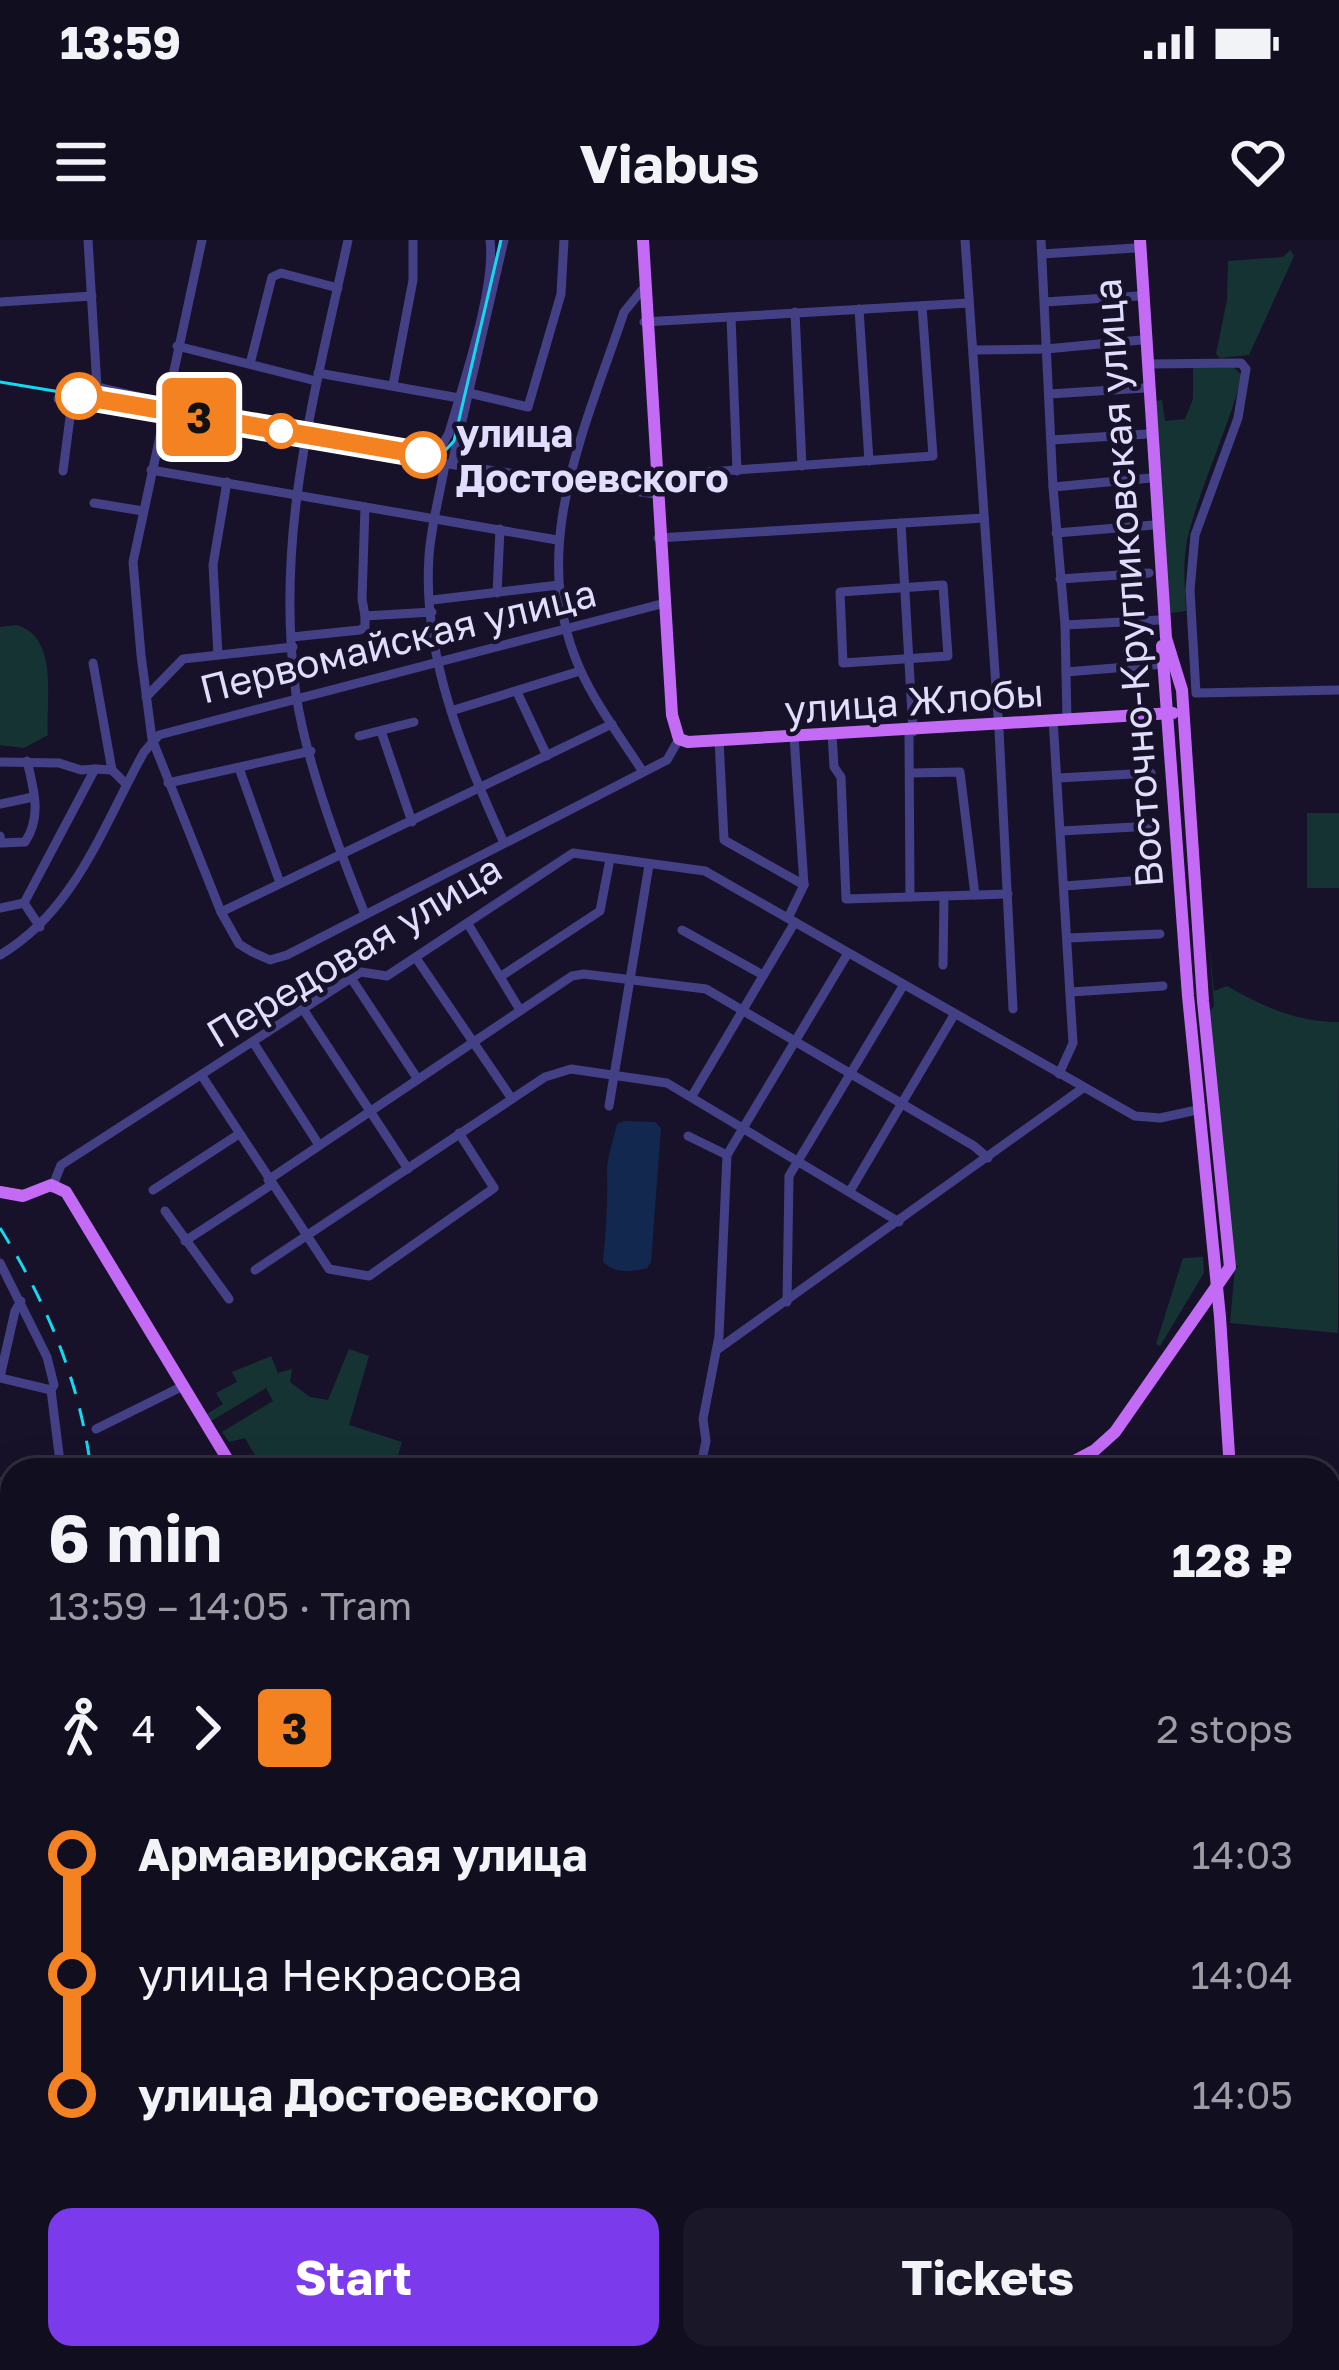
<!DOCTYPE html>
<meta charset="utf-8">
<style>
:root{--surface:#110e20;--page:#1a1729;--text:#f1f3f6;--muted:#9c9ca5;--line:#302e3e;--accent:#7c3aed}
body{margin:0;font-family:"Golos Text",sans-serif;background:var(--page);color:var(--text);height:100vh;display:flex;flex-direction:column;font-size:45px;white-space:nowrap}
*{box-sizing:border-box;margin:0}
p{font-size:39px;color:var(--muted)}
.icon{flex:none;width:66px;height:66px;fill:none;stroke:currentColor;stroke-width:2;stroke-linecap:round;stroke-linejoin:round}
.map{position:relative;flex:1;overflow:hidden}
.panel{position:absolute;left:0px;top:1218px;width:1341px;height:912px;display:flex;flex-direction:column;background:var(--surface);border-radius:36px 36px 0 0;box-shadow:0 6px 30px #0003,0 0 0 3px var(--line)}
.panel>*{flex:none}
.badge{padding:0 24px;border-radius:9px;font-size:42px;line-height:78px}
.map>.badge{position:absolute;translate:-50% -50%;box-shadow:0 0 0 6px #fff}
.legs{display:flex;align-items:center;gap:18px;height:132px;padding:0 48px;font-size:39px}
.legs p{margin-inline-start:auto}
.head{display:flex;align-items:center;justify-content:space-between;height:204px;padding:0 48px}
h1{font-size:66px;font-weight:700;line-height:90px}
.cta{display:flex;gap:24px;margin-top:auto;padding:24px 48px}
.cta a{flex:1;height:138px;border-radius:24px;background:var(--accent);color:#fff;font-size:48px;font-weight:700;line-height:138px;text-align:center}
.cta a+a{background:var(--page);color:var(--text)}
ul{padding:0 48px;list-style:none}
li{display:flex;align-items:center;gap:42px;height:120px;font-size:45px}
li i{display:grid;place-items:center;width:18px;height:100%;margin:0 15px;background:currentColor}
li i::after{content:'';width:30px;height:30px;margin:-15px;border:9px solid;border-radius:50%;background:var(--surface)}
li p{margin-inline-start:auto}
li:first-child i{background:linear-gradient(#0000 50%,currentColor 0)}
li:last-child i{background:linear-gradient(currentColor 50%,#0000 0)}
.status{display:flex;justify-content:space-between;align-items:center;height:84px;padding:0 60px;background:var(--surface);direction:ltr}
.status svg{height:33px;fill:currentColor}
header{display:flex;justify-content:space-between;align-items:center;height:156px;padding:0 48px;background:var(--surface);font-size:54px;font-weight:700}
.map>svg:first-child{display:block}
.green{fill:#163333}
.water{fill:#12284e}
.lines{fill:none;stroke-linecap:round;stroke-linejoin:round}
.minor{stroke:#444086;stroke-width:9}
.major{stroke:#c46bf6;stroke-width:12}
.tram{stroke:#15d9f1;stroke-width:3}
.rail{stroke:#15d9f1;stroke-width:3;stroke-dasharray:18 15;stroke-linecap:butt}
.line-1-casing{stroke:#fff;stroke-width:27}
.line-1{stroke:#f58220;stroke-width:18}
.stop-1-dot{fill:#fff;stroke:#f58220;stroke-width:6}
.labels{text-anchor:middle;stroke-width:9;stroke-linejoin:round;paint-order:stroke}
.stop-label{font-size:39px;font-weight:bold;fill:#e1ddfd;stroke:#17122a;text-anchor:start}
.street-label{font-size:39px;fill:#e1ddfd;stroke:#17122a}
</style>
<div class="status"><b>13:59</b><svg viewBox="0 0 49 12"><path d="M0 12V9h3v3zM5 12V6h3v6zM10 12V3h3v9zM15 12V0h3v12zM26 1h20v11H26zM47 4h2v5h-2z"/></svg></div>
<header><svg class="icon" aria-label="menu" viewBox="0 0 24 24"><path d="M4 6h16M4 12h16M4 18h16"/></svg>Viabus<svg class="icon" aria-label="heart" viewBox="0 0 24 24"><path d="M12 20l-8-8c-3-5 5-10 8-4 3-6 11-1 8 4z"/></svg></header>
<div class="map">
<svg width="1339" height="2130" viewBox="0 0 1339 2130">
<rect width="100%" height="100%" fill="#17122a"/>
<g class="green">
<path d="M 1290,10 L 1294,16 L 1249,115 L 1220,118 L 1216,114 L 1227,60 L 1228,21 L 1283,17 Z"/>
<path d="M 1233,127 L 1242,135 C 1228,190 1202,241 1188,296 C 1182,321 1185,346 1186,371 L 1170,373 L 1156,161 L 1162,160 L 1165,181 L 1185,179 L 1193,159 L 1193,128 Z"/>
<path d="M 16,385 C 59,396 46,460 48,495 L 24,508 L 0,505 L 0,387 Z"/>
<rect x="1307" y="573" width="32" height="75"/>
<path d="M 1209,704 L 1214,751 L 1227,746 C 1264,767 1296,782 1339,782 L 1338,1093 L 1230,1083 L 1235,1028 L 1239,1027 L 1235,1025 L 1209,772 L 1214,766 Z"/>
<path d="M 1203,1017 L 1204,1033 L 1160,1106 L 1156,1104 L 1183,1018 Z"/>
<path d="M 349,1109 L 369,1116 L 349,1185 L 402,1202 L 394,1230 L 256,1230 L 260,1224 L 245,1198 L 229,1202 L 222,1192 L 273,1161 L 266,1148 L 211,1181 L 207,1174 L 223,1164 L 216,1153 L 237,1142 L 232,1132 L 271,1116 L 278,1133 L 292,1129 L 290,1142 L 310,1157 L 328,1160 Z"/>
</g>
<path class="water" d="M 624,881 L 655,882 L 661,888 L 651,1022 L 647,1028 C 632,1032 613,1034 603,1021 C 606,991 608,962 607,933 C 606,920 614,899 617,884 Z"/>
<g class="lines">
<g class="minor">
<path d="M 88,0 L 97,147 L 165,163 L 432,208 L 441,207 L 449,193 C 463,144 496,48 490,0"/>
<path d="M 202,0 L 133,322 L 141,415 L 152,499 L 221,672 L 239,704 L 252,712 L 270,720 L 287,715 L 667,520 L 679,499"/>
<path d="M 348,0 C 315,154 274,295 296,454 C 306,522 339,610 365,674"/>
<path d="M 965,0 L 999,490 L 1013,769"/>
<path d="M 1041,0 L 1053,247 L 1065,385 L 1067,481"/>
<path d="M 1042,14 L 1135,8"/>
<path d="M 642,50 L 624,72 C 586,187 526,309 580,429 C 596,465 622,499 643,532"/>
<path d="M 0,62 L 92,56"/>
<path d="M 1045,62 L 1138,56"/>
<path d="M 859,69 L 869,221"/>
<path d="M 795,72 L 802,226"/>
<path d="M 731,77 L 737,231"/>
<path d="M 644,82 L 969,63"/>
<path d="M 177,106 L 316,141"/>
<path d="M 974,110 L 1046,109 L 1141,100"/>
<path d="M 250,124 L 272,37 L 281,33 L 338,48"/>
<path d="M 1149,124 L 1241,123 L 1246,129 L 1238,178 L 1195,295 L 1190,350 L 1196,453 L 1339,450"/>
<path d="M 318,133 L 459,158"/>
<path d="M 393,145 L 413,40 L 413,0"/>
<path d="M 469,153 L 528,167 L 561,54 L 564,0"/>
<path d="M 1049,154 L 1145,148"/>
<path d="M 58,159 L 210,183 L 303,203 L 655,254"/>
<path d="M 1051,200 L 1148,194"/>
<path d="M 445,224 C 440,254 431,286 429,316 C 422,417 464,514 504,603"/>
<path d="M 452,224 L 504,0"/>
<path d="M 151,230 L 557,300"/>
<path d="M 63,231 L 72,162"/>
<path d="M 653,236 L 933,216 L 922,66"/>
<path d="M 1053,247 L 1151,238"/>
<path d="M 94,263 L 143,271"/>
<path d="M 365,267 L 362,359 L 365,376"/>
<path d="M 901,283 L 913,492"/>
<path d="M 1056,293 L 1154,285"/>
<path d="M 658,298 L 984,278"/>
<path d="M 1060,339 L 1149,333"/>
<path d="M 943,345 L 948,416 L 843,423 L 840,352 Z"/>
<path d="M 497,353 L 500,289"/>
<path d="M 432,360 L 559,345"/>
<path d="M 1065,385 L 1160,380"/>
<path d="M 292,397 L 360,390 L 365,387 L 365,376 L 432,372"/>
<path d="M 218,415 L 213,325 L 227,242"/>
<path d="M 93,423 L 112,530 L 126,544"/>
<path d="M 1066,432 L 1164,424"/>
<path d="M 517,452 L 547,516"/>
<path d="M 146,457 L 183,419 L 293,407"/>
<path d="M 451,471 L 580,431"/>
<path d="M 1053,479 L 1073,803 L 1059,834"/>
<path d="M 381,491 L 412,582"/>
<path d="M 909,492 L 910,657"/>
<path d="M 832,493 L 834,527 L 841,537 L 846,659 L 1008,654"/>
<path d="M 359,496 L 414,482"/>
<path d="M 794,496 L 804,645"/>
<path d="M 719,500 L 724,600 L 804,645"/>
<path d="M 0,522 L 59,523 L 81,530 L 95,529"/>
<path d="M 239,528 L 280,643"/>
<path d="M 911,533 L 960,532 L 975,655"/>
<path d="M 1058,538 L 1151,533"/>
<path d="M 168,543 L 311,511"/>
<path d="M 0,564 L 33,557"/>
<path d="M 1061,591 L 1153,586"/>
<path d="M 0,596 L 1,603 L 25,602 C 42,577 34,550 27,521"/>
<path d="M 1065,646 L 1156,639"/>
<path d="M 0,668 L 24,663"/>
<path d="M 221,672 L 612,484"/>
<path d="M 788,678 L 804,645"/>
<path d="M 468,684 L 520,770"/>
<path d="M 40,687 L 24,663 L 95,529 L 112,530"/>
<path d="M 682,690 L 763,735"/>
<path d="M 1068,698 L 1160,694"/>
<path d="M 0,715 C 75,671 103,586 144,512 L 159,495 L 665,363"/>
<path d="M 416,718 L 512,859"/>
<path d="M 943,725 L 944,656"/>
<path d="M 500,737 L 600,671 L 610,619"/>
<path d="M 351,738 L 417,838"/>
<path d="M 1071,752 L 1163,746"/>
<path d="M 303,769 L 408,929"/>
<path d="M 253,802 L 319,905"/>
<path d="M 202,836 L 329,1029 L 369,1036 L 494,948 L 459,893"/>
<path d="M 692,856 L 795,682"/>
<path d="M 609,866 L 649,625"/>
<path d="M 688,896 L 727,915"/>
<path d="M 268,940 L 572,736 L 584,734 L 706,749 L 974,906 L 988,918"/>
<path d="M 52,948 L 61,925 L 351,738 L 361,732 L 387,736 L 573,613 L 705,631 L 1135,876 L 1160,878 L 1197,870"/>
<path d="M 153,950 L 239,894"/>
<path d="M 850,951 L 954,775"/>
<path d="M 165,971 L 229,1059"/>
<path d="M 185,1001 L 271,945"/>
<path d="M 0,1023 L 47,1117 L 54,1145 L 51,1150 L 61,1230"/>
<path d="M 255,1030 L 545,837 L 571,829 L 667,843 L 899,982"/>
<path d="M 787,1062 L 789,936 L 903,746"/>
<path d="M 718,1109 L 1083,848"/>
<path d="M 0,1137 L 15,1071 L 21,1061"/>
<path d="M 0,1138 L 51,1150"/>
<path d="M 96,1189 L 181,1147"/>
<path d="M 723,1229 L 701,1225 L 706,1201 L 703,1179 L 719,1096 L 727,915 L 848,713"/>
<path d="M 195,1230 L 228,1227"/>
<path d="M 0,1242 L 12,1245"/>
<path d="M 1329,1263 L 1339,1258"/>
<path d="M 1329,1318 L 1339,1311"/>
<path d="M 1329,1339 L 1339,1329"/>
<path d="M 0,1504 L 12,1507"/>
<path d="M 1329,1573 L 1339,1571"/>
<path d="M 1329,1603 L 1339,1602"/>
<path d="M 1329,1658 L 1339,1656"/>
<path d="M 0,1696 L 12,1641"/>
<path d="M 1329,1795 L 1339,1895"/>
<path d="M 1329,1939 L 1339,1938"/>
<path d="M 1163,2118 L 1180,2122 L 1181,2118"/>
<path d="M 30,2130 L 51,2118"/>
<path d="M 1229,2130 L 1231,2118"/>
</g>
<g class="major">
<path d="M 643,0 L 672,475 L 679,499 L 688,502 L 1173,473"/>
<path d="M 1162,406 L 1188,756 L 1220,1077 L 1230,1230"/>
<path d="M 0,952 L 23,956 L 51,945 L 66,952 L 234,1230"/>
<path d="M 1057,1230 L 1095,1210 L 1115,1192 L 1230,1027 L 1203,761 L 1182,450 L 1166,398 L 1140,0"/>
<path d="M 0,1359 L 12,1362"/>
<path d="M 0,1373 L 12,1375"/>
<path d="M 1329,1430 L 1339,1425"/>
<path d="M 1329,1756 L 1339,1754"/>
<path d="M 1329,2062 L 1339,2064"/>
<path d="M 107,2130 L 129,2118"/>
<path d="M 1121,2130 L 1122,2118"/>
</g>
<path class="tram" d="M 0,142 L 441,215 L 454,201 L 501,0"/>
<g class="rail">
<path d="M 0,988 C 47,1063 80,1142 91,1230"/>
<path d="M 1329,1386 L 1339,1377"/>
<path d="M 0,1794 L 12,1737"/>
<path d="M 0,1957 L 12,1939"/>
<path d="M 48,2130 L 58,2118"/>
<path d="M 73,2130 L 94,2118"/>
</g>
</g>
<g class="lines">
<g class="line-1-casing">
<path id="line-1" d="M 79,156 L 423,215"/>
</g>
<use href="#line-1" class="line-1"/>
</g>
<g class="stop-1-dot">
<circle cx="79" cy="156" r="21"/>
<circle cx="281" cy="191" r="15"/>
<circle cx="423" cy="215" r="21"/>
</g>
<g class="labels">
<g class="stop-label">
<text x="456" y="207">улица<tspan x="456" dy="45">Достоевского</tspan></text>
</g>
<g class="street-label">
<text transform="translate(1128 343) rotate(-94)" y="14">Восточно-Кругликовская улица</text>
<text transform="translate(398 401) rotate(-14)" y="14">Первомайская улица</text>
<text transform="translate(914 461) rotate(-4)" y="14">улица Жлобы</text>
<text transform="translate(354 711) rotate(-31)" y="14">Передовая улица</text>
</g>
</g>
</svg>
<b class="badge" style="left:199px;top:177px;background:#f58220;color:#111">3</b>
<section class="panel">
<div class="head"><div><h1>6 min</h1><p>13:59 – 14:05 · Tram</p></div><b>128 ₽</b></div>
<div class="legs"><svg class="icon" aria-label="walk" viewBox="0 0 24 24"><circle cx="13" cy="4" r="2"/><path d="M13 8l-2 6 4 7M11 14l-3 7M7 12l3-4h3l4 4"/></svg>4<svg class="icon" aria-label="forward" viewBox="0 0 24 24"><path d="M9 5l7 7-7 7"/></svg><b class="badge" style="background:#f58220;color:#111">3</b><p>2 stops</p></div>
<ul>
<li><i style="color:#f58220"></i><b>Армавирская улица</b><p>14:03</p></li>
<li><i style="color:#f58220"></i><span>улица Некрасова</span><p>14:04</p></li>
<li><i style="color:#f58220"></i><b>улица Достоевского</b><p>14:05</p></li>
</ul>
<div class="cta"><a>Start</a><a>Tickets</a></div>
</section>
</div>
